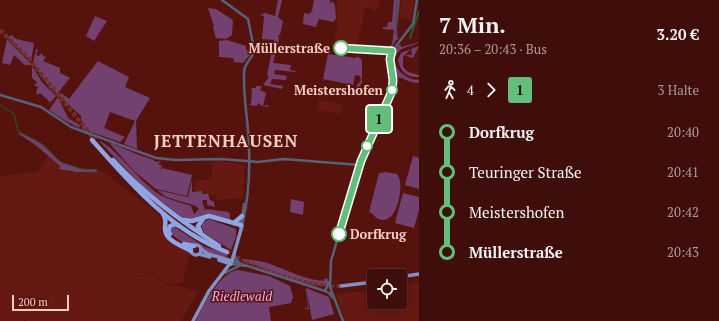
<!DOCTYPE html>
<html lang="de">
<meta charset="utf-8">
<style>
:root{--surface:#400e0a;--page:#471713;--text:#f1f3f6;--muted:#ae9c9c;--line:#592e2b}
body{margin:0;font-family:"PT Serif",serif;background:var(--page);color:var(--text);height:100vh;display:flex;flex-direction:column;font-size:15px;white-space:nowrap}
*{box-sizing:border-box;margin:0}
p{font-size:13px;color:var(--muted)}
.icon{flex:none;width:22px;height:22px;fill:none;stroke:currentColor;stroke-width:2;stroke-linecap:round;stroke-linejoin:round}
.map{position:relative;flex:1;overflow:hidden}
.panel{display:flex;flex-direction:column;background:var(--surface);width:300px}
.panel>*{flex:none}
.badge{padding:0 8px;border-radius:3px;font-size:14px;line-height:26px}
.tools{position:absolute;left:367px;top:269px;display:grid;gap:8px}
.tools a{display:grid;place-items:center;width:40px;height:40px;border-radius:4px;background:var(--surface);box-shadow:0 2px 10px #0003,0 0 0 1px var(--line);font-size:20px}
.scale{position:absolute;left:12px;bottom:10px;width:57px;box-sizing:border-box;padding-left:4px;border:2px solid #f8cdc6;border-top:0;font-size:11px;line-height:14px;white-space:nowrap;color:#f8cdc6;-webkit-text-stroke:3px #56130d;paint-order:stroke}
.map>.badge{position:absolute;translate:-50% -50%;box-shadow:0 0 0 2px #fff}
.legs{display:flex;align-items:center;gap:6px;height:44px;padding:0 20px;font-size:13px}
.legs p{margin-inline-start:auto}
.headline{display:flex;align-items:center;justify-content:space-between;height:68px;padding:0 20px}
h1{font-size:22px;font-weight:700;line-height:30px}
ul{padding:0 20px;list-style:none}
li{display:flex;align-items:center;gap:14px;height:40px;font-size:15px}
li i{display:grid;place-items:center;width:6px;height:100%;margin:0 5px;background:currentColor}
li i::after{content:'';width:10px;height:10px;margin:-5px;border:3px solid;border-radius:50%;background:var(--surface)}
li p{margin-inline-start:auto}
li:first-child i{background:linear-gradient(#0000 50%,currentColor 0)}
li:last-child i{background:linear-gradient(currentColor 50%,#0000 0)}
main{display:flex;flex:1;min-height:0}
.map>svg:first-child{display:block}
.built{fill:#651912}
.green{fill:#72416f}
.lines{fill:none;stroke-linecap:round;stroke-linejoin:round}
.stream{stroke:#215e31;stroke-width:1}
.canal{stroke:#215e31;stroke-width:2}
.major-tunnel{stroke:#6e2f29;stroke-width:3.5;stroke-dasharray:3.5 2;stroke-linecap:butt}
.highway-tunnel{stroke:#6e2f29;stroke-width:4.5;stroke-dasharray:4.5 2;stroke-linecap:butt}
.minor{stroke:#58617b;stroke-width:2.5}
.major{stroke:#8092c6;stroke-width:3.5}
.highway{stroke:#8fa5e4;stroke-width:4.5}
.line-1-casing{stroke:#fff;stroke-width:9}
.line-1{stroke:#63bd7b;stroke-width:6}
.stop-1-dot{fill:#fff;stroke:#63bd7b;stroke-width:2}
.labels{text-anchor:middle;stroke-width:3;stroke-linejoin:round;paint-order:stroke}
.stop-label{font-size:13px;font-weight:bold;fill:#f8cdc6;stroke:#56130d;text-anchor:end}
.park-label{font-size:13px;font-style:italic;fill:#f4a8ed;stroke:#56130d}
.district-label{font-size:17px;font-weight:bold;letter-spacing:1px;fill:#f8cdc6;stroke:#56130d}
</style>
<main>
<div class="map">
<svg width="419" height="321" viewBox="0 0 419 321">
<rect width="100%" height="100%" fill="#56130d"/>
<g class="built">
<path d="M 334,0 L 380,0 L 377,11 L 365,7 L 357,49 L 334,45 L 337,25 L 337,1 Z"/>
<path d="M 401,0 L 415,0 L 411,20 L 399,17 Z"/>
<path d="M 319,100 L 343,104 L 340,114 L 317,110 Z"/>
<path d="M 48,156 L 67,172 L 103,171 L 163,219 L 166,235 L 190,253 L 182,283 L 166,284 L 154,274 L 134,276 L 154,275 L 166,285 L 184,287 L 198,292 L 181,321 L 26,321 L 25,316 L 24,321 L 0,321 L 0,176 L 38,172 Z"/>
<path d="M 221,161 L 245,165 L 243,198 L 215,200 L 215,195 L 196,196 L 194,181 L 212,179 L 211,162 Z"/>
<path d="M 419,282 L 419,321 L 345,321 L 336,295 L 374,289 L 374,302 L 400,302 L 400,285 Z"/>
</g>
<g class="green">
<path d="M 278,0 L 282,0 L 278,17 L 283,21 L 280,35 L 278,35 L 279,40 L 273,63 L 291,65 L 290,70 L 296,71 L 295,72 L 275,70 L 274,74 L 287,76 L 286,80 L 272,79 L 270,84 L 283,86 L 282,89 L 263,85 L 269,77 L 267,75 L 274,42 L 274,40 L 262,39 L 264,16 L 260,15 L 265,13 L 275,16 Z"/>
<path d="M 314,0 L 330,0 L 330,4 L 332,1 L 335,5 L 336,19 L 333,22 L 319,19 L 316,27 L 303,24 L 304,13 L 309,14 L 312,11 Z"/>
<path d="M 394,0 L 400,0 L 397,30 L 398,40 L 396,40 L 391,49 L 388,48 L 392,44 L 394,30 L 383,29 L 383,27 L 387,27 L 388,22 L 392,22 Z"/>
<path d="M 208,8 L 216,9 L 233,20 L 232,35 L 226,39 L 216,38 L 213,27 L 214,26 Z"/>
<path d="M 95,16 L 107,21 L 94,41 L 86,36 Z"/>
<path d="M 11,35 L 16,39 L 34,43 L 31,62 L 8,38 Z"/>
<path d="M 7,39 L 31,64 L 30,65 L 25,65 L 14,55 L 10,65 L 2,63 Z"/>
<path d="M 227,40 L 246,46 L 246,50 L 253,51 L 243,63 L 234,62 L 233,58 L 219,57 L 219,41 Z"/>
<path d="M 419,42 C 414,46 405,46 399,51 C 386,64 406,81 419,80 L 419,83 C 408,83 402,76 394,77 C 393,65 391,55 399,44 L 402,47 Z"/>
<path d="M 419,46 L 413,58 L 406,56 L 407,55 L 412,55 L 411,49 L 403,57 L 403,67 L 408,72 L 419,75 L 419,77 C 407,78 400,71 398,60 L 401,53 Z"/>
<path d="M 36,49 L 38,50 L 36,55 L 39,56 L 42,53 L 43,56 L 46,57 L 43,61 L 60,68 L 60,73 L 70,78 L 57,94 L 49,87 L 33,63 Z"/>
<path d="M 328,54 L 356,58 L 357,56 L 362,60 L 362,82 L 359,88 L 356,87 L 361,80 L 360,76 L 355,75 L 353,85 L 323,79 Z"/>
<path d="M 98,61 L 129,77 L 125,87 L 150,98 L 136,121 L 137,149 L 124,144 L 135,121 L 110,112 L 104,128 L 125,137 L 120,142 L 82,129 L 81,116 L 59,96 L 61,93 L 69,99 Z"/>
<path d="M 32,66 L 42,82 L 56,96 L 47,106 L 50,102 L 40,93 L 38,95 L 36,93 L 38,86 L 34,86 L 37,82 L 32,78 Z"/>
<path d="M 256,86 L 262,86 L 260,90 L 266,93 L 263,106 L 268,105 L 268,107 L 262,106 L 258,103 L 257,106 L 249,105 L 251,103 L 252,89 L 250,88 L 256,88 Z"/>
<path d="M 58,97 L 68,118 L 80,125 L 79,128 L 64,120 L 49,110 Z"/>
<path d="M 19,133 C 26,136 33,138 39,142 C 48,147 52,155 60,161 C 69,167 85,170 96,169 L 97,172 L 76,172 L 59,169 L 60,166 C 46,154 34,142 18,134 Z"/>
<path d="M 99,141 C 110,143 140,180 152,189 C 163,199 177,201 191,206 L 194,214 L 199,209 L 196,206 L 166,197 L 157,190 L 188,197 L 192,180 L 192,192 L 202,191 L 202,194 L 208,194 L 210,200 L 214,202 L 215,207 L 207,205 L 207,200 L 203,200 L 202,201 L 205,209 L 203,211 L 207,209 L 228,212 L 230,214 L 230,220 L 207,215 L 193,219 L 185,220 L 178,216 L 144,188 Z"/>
<path d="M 111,143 L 139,155 L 154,160 L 155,162 L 161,161 L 158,164 L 162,166 L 160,170 L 162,168 L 192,175 L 187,196 L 156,189 L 134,171 L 111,145 Z"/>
<path d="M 413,156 L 419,158 L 419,189 L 405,185 Z"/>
<path d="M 386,172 L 397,174 C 405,183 398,219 384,220 C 376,221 375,214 369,212 L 379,173 Z"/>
<path d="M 403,193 L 419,197 L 419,210 L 414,228 L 395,223 Z"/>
<path d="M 291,199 L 304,202 L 303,215 L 290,212 Z"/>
<path d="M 209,219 L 236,229 L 236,237 L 231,250 L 204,233 L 201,224 Z"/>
<path d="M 173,226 L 205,247 L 224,252 L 228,256 C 219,261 205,251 199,245 L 183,243 L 170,233 L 170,229 Z"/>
<path d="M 244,259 C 252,260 262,261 270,264 C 287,270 305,280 324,281 L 325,278 L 328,279 L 328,284 L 322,287 L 327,284 L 323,286 C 308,284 293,281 279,275 C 265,271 256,264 242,262 Z"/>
<path d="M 238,270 L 269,276 L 290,286 L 293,297 L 291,303 L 269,307 L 271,321 L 196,321 C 203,305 220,272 238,270 Z"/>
<path d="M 306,288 L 329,297 L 334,314 L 312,320 L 307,291 L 309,309 L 305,309 L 304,298 L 305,308 L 308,308 Z"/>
</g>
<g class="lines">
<g class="stream">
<path d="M 396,36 L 397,0"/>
<path d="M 0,105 L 14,114 L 18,131 L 41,144 L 60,162 L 84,170 L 98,170"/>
</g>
<path class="canal" d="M 410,38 L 419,11"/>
<path class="major-tunnel" d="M 227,252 C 257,269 306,287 341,286"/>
<path class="highway-tunnel" d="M 0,30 L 29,59 L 95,140"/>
<g class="minor">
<path d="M 222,0 L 248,19 L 254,49 C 254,59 244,61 244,73 C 243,99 249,124 249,149 C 250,174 248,201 242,226"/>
<path d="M 0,95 L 41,107 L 71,127 L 156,158 L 176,160 L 221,159 L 258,162 L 284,159 L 359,165"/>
<path d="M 241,225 L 244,204"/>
<path d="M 235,255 L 236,260 L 240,263"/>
<path d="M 232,261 L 325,291"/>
<path d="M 231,264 L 246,266"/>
<path d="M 225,273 L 239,266"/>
<path d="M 329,282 L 325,291 L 329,293 L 333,298"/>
<path d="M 343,321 L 330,287 L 331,261 L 360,162 L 392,91 L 393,80 L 390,59 L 392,51 L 413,24 L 417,0"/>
</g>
<g class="major">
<circle cx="196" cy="250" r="5"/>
<path d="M 201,249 L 208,254 L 232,261"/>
<path d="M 199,254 L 210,257"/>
<path d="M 219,260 L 231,264"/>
<path d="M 400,277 L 419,274"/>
<path d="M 341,286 L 374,282"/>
<path d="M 193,321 L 209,291 L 232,261 L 242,226 L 241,225 L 241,228"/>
</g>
<g class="highway">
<path d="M 92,140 C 130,183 171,231 227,252"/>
<path d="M 113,160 C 145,195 181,221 219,246"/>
<path d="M 163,214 C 167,219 165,223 165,229 C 165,241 183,246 191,251"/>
<path d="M 183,220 L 192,221 L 209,216 L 241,225"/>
<path d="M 234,223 L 242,216"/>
<path d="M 201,233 L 198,226 L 203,219"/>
<path d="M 170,234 L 168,231 L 170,226 L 175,224 L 179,226"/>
<path d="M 184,244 L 194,246"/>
</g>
</g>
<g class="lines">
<g class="line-1-casing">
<path id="line-1" d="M 339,234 L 361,161 L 392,91 L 393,80 L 390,59 L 392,51 L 341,48"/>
</g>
<use href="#line-1" class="line-1"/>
</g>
<g class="stop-1-dot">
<circle cx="341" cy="48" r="7"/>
<circle cx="392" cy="90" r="5"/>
<circle cx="367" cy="146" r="5"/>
<circle cx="339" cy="234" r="7"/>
</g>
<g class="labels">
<g class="stop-label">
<text x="330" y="53">Müllerstraße</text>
<text x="383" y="95">Meistershofen</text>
<text x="350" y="239" text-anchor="start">Dorfkrug</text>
</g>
<g class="park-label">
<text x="242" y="301">Riedlewald</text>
</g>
<g class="district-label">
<text x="226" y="147">JETTENHAUSEN</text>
</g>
</g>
</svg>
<div class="tools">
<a><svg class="icon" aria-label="locate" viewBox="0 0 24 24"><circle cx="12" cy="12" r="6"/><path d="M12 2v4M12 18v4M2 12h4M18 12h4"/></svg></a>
</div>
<div class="scale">200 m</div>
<b class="badge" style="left:379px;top:119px;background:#63bd7b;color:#111">1</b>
</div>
<section class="panel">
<div class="headline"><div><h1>7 Min.</h1><p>20:36 – 20:43 · Bus</p></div><b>3.20 €</b></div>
<div class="legs"><svg class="icon" aria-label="walk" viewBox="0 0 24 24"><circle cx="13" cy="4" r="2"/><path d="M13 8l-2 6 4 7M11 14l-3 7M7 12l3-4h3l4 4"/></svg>4<svg class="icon" aria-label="forward" viewBox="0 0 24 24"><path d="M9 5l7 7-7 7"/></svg><b class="badge" style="background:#63bd7b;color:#111">1</b><p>3 Halte</p></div>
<ul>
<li><i style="color:#63bd7b"></i><b>Dorfkrug</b><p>20:40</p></li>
<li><i style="color:#63bd7b"></i><span>Teuringer Straße</span><p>20:41</p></li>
<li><i style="color:#63bd7b"></i><span>Meistershofen</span><p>20:42</p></li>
<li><i style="color:#63bd7b"></i><b>Müllerstraße</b><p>20:43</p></li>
</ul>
</section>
</main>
